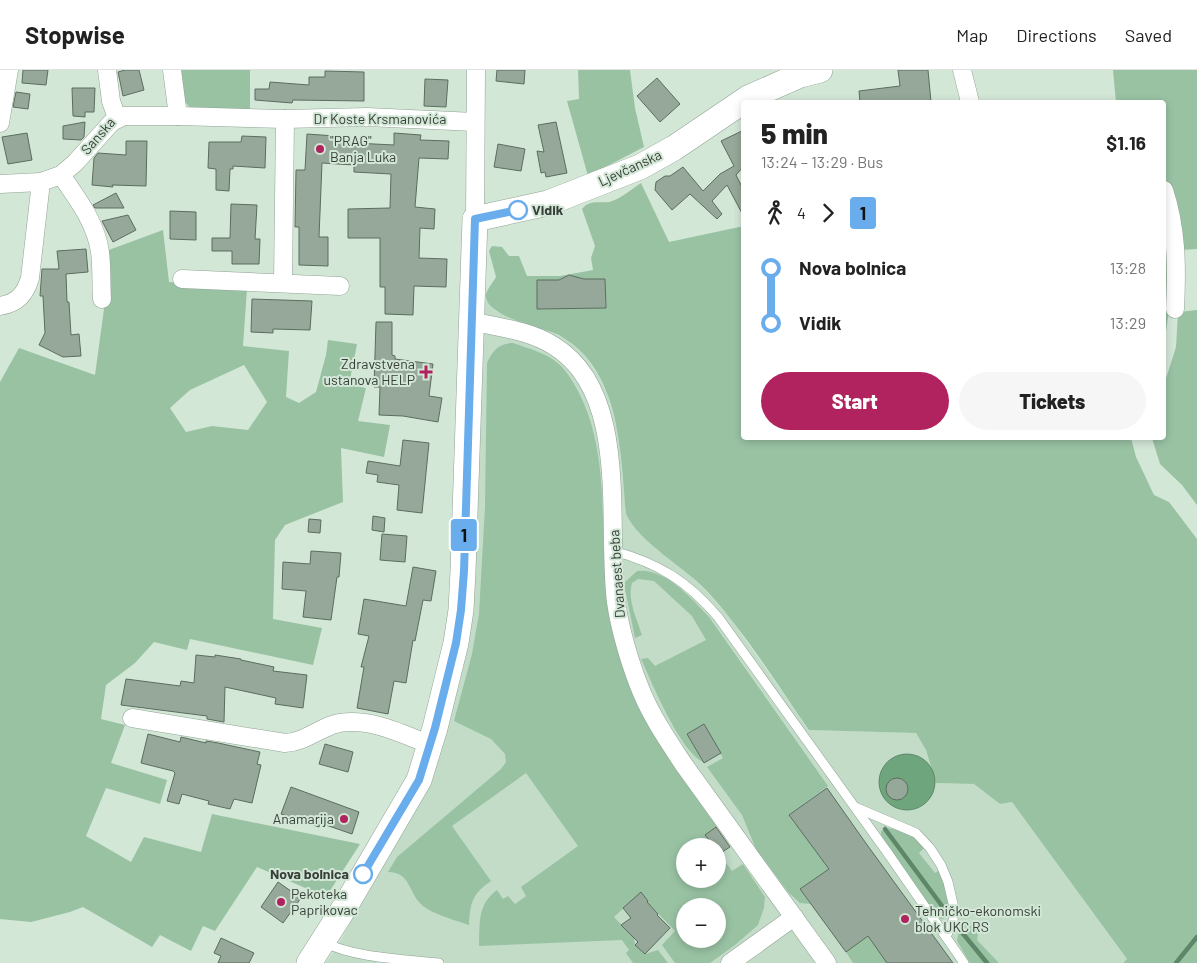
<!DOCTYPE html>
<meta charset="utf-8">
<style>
:root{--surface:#fff;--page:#f6f6f6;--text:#222;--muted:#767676;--line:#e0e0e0;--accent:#b0235e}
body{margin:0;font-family:Barlow,sans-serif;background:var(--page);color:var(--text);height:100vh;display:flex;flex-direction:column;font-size:19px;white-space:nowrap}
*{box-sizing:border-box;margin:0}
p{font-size:16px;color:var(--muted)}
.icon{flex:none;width:28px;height:28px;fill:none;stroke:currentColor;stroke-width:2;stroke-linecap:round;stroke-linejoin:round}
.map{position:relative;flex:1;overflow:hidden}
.details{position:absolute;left:741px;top:30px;width:425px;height:340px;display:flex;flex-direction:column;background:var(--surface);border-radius:5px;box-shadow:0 2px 8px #0003}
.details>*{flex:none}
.badge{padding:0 10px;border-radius:4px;font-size:18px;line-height:32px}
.buttons{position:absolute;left:676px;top:768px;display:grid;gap:10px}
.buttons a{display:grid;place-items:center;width:50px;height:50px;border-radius:50%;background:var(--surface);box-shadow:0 2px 8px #0003;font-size:25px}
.map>.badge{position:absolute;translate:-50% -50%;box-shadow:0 0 0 2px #fff}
.legs{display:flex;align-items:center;gap:8px;height:55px;padding:0 20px;font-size:16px}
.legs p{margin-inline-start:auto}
.summary{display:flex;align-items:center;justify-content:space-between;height:85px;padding:0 20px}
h1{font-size:28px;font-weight:800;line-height:38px}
.button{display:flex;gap:10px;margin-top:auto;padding:10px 20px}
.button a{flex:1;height:58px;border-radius:30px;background:var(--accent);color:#fff;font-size:20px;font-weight:800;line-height:58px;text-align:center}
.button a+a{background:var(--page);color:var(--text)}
ul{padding:0 20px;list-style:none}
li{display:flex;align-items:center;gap:18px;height:55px;font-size:19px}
li i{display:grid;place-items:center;width:8px;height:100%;margin:0 6px;background:currentColor}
li i::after{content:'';width:12px;height:12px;margin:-6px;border:4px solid;border-radius:50%;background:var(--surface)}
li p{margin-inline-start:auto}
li:first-child i{background:linear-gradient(#0000 50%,currentColor 0)}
li:last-child i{background:linear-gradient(currentColor 50%,#0000 0)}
header{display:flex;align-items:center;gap:30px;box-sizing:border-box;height:70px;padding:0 25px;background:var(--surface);border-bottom:1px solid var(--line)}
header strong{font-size:24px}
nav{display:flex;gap:28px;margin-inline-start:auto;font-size:18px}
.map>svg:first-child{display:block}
.built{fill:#c2dcc8;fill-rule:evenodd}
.green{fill:#99c2a3;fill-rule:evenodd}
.water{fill:#6ea57c;stroke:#5e8668}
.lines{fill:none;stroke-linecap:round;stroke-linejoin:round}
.stream{stroke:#5e8668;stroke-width:4.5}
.building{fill:#95a899;stroke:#5c6d5f}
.lane-casing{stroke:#90a394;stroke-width:10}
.street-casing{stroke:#90a394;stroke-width:19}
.secondary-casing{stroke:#90a394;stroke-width:26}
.lane{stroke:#fff;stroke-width:9}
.street{stroke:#fff;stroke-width:18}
.secondary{stroke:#fff;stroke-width:25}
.line-1-casing{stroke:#fff;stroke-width:11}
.line-1{stroke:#69adec;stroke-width:8}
.poi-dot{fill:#b0235e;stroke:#d3e7d7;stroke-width:2}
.stop-1-dot{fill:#fff;stroke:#69adec;stroke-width:2.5}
.labels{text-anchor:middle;stroke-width:4;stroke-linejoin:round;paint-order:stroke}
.street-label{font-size:14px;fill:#373f38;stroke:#d3e7d7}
.poi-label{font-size:14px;fill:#373f38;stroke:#d3e7d7;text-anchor:start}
.stop-label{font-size:14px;font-weight:bold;fill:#373f38;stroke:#d3e7d7;text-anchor:start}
</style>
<header>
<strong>Stopwise</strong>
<nav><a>Map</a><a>Directions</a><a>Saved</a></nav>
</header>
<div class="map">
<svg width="1197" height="893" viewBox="0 0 1197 893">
<rect width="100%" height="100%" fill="#d3e7d7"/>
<path class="built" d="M 483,230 L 488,232 L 495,241 L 560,266 L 575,275 L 588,290 L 598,305 L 607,323 L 619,366 L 626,444 L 706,521 L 730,548 L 809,660 L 916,663 L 926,680 L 936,713 L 974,714 L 1000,734 L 1012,732 L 1127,889 L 1123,893 L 325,893 L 336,879 L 379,799 L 447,643 ZM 685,776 L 718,776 L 718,809 L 685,809 ZM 685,836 L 718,836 L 718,869 L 685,869 Z"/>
<g class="green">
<path d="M 178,0 L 250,0 L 250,40 L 190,38 L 182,28 Z"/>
<path d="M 578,0 L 630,0 L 635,38 L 644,77 L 588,106 L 567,31 L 579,29 Z"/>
<path d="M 1113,0 L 1197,0 L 1197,179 L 1180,180 L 1164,112 L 1164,32 L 1116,32 Z"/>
<path d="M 641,113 L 669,172 L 744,156 L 744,368 L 1131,368 L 1136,387 L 1154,425 L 1169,432 L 1197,469 L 1197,893 L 1123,893 L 1127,889 L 1012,732 L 1000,734 L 974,714 L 936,713 L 926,680 L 916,663 L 809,660 C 776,613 745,562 706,520 C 684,497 639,472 626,444 C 621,388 621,315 575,276 C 570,272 564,268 559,265 C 544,258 482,246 486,224 C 488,218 493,212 496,207 L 489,181 L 492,176 L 502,177 L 509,186 L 519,186 L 527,206 L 560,206 L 593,200 L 591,188 L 595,176 L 582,139 C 589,130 598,133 609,132 C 619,130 632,119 641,113 ZM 569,205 L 584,209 L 605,209 L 606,238 L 537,239 L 537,210 L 559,210 Z"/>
<path d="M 1164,150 L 1169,150 L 1170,232 L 1164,277 Z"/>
<path d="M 163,160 L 169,212 L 247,219 L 243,276 L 289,281 L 286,327 L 299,333 L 316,322 L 326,285 L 328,270 L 357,274 L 349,315 L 366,318 L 358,351 L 390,355 L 384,387 L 341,378 L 343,432 L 285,455 L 275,470 L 273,549 L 322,558 L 313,595 L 190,569 L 187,580 L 154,572 L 135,593 L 106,615 L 101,649 L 125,655 L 111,693 L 167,710 L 160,734 L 106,718 L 86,766 L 131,792 L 144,767 L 201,782 L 212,744 L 360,774 L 326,827 L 257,797 L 215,861 L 203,856 L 191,881 L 160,865 L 152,877 L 83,837 L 70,842 L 31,852 L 0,849 L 0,312 L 19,278 L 95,305 L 104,239 L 109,226 L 106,181 ZM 244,295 L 267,332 L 248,360 L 212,356 L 186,362 L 170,338 L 190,320 Z"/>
<path d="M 1197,240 L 1197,435 L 1182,415 L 1160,394 L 1152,368 L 1164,368 L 1164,315 L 1176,277 L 1178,242 Z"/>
<path d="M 513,273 C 527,278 543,282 555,291 C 565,298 572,310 578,321 C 618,398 592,489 615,571 C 634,639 677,699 717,756 L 705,765 L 714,776 L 685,776 L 685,809 L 718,809 L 718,782 L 732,801 L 743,794 L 765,827 L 764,838 L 758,855 L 735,875 L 710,893 L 675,893 L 662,875 L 675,861 L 647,832 L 648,831 L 641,822 L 614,847 L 634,868 L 635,875 L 645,884 L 658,880 L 668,893 L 633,893 L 626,883 L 629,880 L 622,870 L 479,876 C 480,853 477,835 497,820 L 503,829 L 508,826 L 515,834 L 526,826 L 521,817 L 578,776 L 526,703 L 452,756 L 491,811 C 472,824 470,833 469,855 C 457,851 430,843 422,835 C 408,823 411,802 388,802 L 397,787 L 501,699 L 506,692 L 505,684 L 491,669 L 454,651 L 472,584 L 479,544 L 485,437 L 487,293 C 492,281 499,273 513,273 ZM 685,836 L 718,836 L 718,869 L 685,869 Z"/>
<path d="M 637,501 C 666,498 691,528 709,547 L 828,716 L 789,745 L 829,799 L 800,819 L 810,834 L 800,833 L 788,822 L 756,779 L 742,745 L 707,697 L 723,688 L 704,655 L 687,664 L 703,692 C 680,681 652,613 641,589 L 648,588 L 655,596 L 706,570 L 692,546 L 654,511 L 638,509 L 632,513 C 627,530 637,549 642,565 L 635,568 L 625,519 L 625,512 Z"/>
<path d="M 888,758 C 903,760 915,766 924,778 L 919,783 L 935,803 L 941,799 C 944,812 957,839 943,849 L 938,848 L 881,767 L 881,761 Z"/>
<path d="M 968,852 L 978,865 L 977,870 L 999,893 L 970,893 L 957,871 C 958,863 961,857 968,852 Z"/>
<path d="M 868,866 L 887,893 L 853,893 L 846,882 Z"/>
</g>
<circle class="water" cx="907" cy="712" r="28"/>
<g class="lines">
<g class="stream">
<path d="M 885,759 L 948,844"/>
<path d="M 960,860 L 987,893"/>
<path d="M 1176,893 L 1197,867"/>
</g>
</g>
<g class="building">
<path d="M 23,0 L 48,0 L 46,15 L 22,13 Z"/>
<path d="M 125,0 L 139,0 L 144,20 L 123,26 L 118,2 Z"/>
<path d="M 497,0 L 525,0 L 524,14 L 496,11 Z"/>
<path d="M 898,0 L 928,0 L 931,32 L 860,32 L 859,21 L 900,16 Z"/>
<path d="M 325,1 L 364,2 L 364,31 L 293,30 L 292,33 L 255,30 L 255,19 L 269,19 L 270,12 L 309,15 L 309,7 L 325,7 Z"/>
<path d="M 657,8 L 680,34 L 660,52 L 637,26 Z"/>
<path d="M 425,9 L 448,10 L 446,37 L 424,36 Z"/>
<path d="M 72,18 L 95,18 L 94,42 L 85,42 L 85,47 L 73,46 Z"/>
<path d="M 16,22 L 30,24 L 28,39 L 13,37 Z"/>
<path d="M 85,52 L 84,67 L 81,70 L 63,69 L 63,56 Z"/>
<path d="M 556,52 L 567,103 L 546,107 L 545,102 L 541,103 L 537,81 L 544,82 L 538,55 Z"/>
<path d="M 744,60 L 744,96 L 736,105 L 744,121 L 744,147 L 727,115 L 712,131 L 722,144 L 717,149 L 690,124 L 672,140 L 655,120 L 656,112 L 665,106 L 670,106 L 683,97 L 703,121 L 720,104 L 734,96 L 721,71 Z"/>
<path d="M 27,63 L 32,90 L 8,94 L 2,67 Z"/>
<path d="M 394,63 L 421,65 L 420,70 L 449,71 L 448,89 L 419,88 L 415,137 L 435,139 L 434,159 L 420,158 L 419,188 L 447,189 L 446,217 L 414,216 L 413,245 L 385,244 L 385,217 L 380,217 L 380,168 L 348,168 L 348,139 L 390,138 L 391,104 L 354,102 L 354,95 L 322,93 L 319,167 L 328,167 L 328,196 L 299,195 L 299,157 L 295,157 L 296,100 L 305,100 L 307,64 L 335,66 L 335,72 L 394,75 Z"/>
<path d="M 242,66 L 266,67 L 265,98 L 233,96 L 233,99 L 230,99 L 229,121 L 216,120 L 216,99 L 208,98 L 209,72 L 241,72 Z"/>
<path d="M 126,71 L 147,71 L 146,116 L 112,115 L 113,117 L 92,115 L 94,88 L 98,83 L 126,85 Z"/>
<path d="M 498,74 L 525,79 L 521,101 L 494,97 Z"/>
<path d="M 116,123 L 124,138 L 95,138 L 93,135 Z"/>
<path d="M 231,134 L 257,135 L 255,169 L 260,169 L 259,194 L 232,194 L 232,181 L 212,181 L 212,168 L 230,168 Z"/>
<path d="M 170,141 L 196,142 L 196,170 L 170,169 Z"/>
<path d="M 128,145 L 136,160 L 113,172 L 102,151 Z"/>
<path d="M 86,179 L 88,202 L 66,204 L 67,232 L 69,232 L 71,265 L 79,264 L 81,286 L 63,287 L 39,275 L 45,263 L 43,226 L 40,226 L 42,199 L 59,199 L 57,181 Z"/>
<path d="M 569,205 L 584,209 L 605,209 L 606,238 L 537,239 L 537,210 L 559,210 Z"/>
<path d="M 252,229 L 312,231 L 310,260 L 273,259 L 273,263 L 251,262 Z"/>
<path d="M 376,252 L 392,252 L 392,285 L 395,286 L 395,289 L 433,294 L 429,326 L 442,328 L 438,352 L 403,346 L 379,345 L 380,317 L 374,317 Z"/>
<path d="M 403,370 L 429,373 L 422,443 L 397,440 L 399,415 L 377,412 L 378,405 L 366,403 L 368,391 L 400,396 Z"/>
<path d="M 373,446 L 385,448 L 384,462 L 372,460 Z"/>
<path d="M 309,449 L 321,450 L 320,463 L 308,462 Z"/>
<path d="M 382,464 L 407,466 L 405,492 L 380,490 Z"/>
<path d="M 311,481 L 341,483 L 339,507 L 337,507 L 331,550 L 303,547 L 306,521 L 282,519 L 283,492 L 310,494 Z"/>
<path d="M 413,497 L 436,501 L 431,531 L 423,530 L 415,571 L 413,570 L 406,613 L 394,611 L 388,644 L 357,638 L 364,597 L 361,597 L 369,566 L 358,564 L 364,529 L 406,536 Z"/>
<path d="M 196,585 L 215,587 L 215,585 L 241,589 L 241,590 L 274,597 L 273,601 L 307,605 L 303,638 L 275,634 L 276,628 L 225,617 L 224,652 L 207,649 L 207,646 L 121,635 L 126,609 L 180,616 L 181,611 L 194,613 Z"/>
<path d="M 704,654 L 721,683 L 704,693 L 687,664 Z"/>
<path d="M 148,664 L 180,672 L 181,667 L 206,673 L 206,671 L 218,673 L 260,682 L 257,694 L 261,695 L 252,733 L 234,729 L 230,739 L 208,734 L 209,731 L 182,724 L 179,734 L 167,731 L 175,703 L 173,701 L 141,693 Z"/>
<path d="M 325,674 L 353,682 L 348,702 L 319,694 Z"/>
<circle cx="897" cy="719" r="11"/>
<path d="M 291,717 L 359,742 L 352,764 L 320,753 L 319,757 L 281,744 Z"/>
<path d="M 827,718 L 865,772 L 953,893 L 887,893 L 868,866 L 846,882 L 800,819 L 829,799 L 789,745 Z"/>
<path d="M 716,757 L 730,777 L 719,784 L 718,776 L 714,776 L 705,765 Z"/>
<path d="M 278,812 L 301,828 L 283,853 L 261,837 Z"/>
<path d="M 641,822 L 648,831 L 647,832 L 658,844 L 657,845 L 670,858 L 645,884 L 635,875 L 638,872 L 621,855 L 631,848 L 623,838 Z"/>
<path d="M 221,868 L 254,883 L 249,893 L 218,893 L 221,886 L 214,883 Z"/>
</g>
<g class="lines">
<g class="lane-casing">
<g id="lane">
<path d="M 614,481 C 660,494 687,511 718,547 L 887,782 L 964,893"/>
<path d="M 855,737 L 916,763 L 930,778 L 941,795 L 948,812 L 954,838 L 953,851 L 946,867"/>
<path d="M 323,872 C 355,888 402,889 439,893"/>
</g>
</g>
<g class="street-casing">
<g id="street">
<path d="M 107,0 L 111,31 L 117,48"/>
<path d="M 172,0 L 178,46"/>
<path d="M 962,0 L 970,32"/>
<path d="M 0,53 L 9,0"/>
<path d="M 61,105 C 77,128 96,153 100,182 C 102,198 101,214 102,229"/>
<path d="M 0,114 L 41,112 L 61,105 L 75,93 L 112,52 L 124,46 L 178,46 L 285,49 L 367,47 L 475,52"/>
<path d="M 1164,120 C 1177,159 1177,198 1175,239"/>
<path d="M 475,149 L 476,0"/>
<path d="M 182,209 L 340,216"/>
<path d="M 283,212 L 285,49"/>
<path d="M 0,236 C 17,233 25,225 30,208 L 41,112"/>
<path d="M 471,251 C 500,258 529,260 554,276 C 631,323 606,456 616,532 C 620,560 631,597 642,623 C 653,649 669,672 684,695 L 827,893"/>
<path d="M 132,648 L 285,673 C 303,672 316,661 332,655 C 364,645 401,663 430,675"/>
<path d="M 730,893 L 794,847"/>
</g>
</g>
<g class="secondary-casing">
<path id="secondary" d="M 309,893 L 346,835 L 419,710 L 435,658 L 456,573 L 461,540 L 463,501 L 475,149 L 548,133 L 640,97 L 674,78 L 748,28 L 800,5 L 820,0"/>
</g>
<use href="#lane" class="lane"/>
<use href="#street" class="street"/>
<use href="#secondary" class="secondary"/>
</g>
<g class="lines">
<g class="line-1-casing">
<path id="line-1" d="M 363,804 L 419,710 L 435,658 L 456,573 L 461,540 L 464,501 L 475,149 L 518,140"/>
</g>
<use href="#line-1" class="line-1"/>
</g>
<g class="poi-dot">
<circle cx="320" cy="79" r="5"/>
<path d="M423.5 294.5h5v5h5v5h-5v5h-5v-5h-5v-5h5z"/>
<circle cx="344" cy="749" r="5"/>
<circle cx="281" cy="832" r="5"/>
<circle cx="905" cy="849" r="5"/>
</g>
<g class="stop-1-dot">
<circle cx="518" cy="140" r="9"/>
<circle cx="363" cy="804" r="9"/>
</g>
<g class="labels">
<g class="street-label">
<text x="380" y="54">Dr Koste Krsmanovića</text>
<text transform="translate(98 66) rotate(-49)" y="5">Sanska</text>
<text transform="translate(630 98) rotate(-25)" y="5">Ljevčanska</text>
<text transform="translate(617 504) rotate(-94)" y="5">Dvanaest beba</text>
</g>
<g class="poi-label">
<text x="330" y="76">"PRAG"<tspan x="330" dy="16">Banja Luka</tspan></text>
<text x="415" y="299" text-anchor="end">Zdravstvena<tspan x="415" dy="16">ustanova HELP</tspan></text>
<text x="334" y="754" text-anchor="end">Anamarija</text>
<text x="291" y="829">Pekoteka<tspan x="291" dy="16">Paprikovac</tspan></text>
<text x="915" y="846">Tehničko-ekonomski<tspan x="915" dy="16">blok UKC RS</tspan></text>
</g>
<g class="stop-label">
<text x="532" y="145">Vidik</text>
<text x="349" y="809" text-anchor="end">Nova bolnica</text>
</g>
</g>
</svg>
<div class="buttons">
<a>+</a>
<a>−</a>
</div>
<b class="badge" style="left:464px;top:465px;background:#69adec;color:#111">1</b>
<section class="details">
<div class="summary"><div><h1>5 min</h1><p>13:24 – 13:29 · Bus</p></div><b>$1.16</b></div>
<div class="legs"><svg class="icon" aria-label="walk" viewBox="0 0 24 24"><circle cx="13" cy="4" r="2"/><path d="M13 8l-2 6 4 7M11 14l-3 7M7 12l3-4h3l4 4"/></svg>4<svg class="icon" aria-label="forward" viewBox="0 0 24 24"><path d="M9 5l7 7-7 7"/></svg><b class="badge" style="background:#69adec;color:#111">1</b></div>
<ul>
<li><i style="color:#69adec"></i><b>Nova bolnica</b><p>13:28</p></li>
<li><i style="color:#69adec"></i><b>Vidik</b><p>13:29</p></li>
</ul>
<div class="button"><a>Start</a><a>Tickets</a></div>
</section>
</div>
